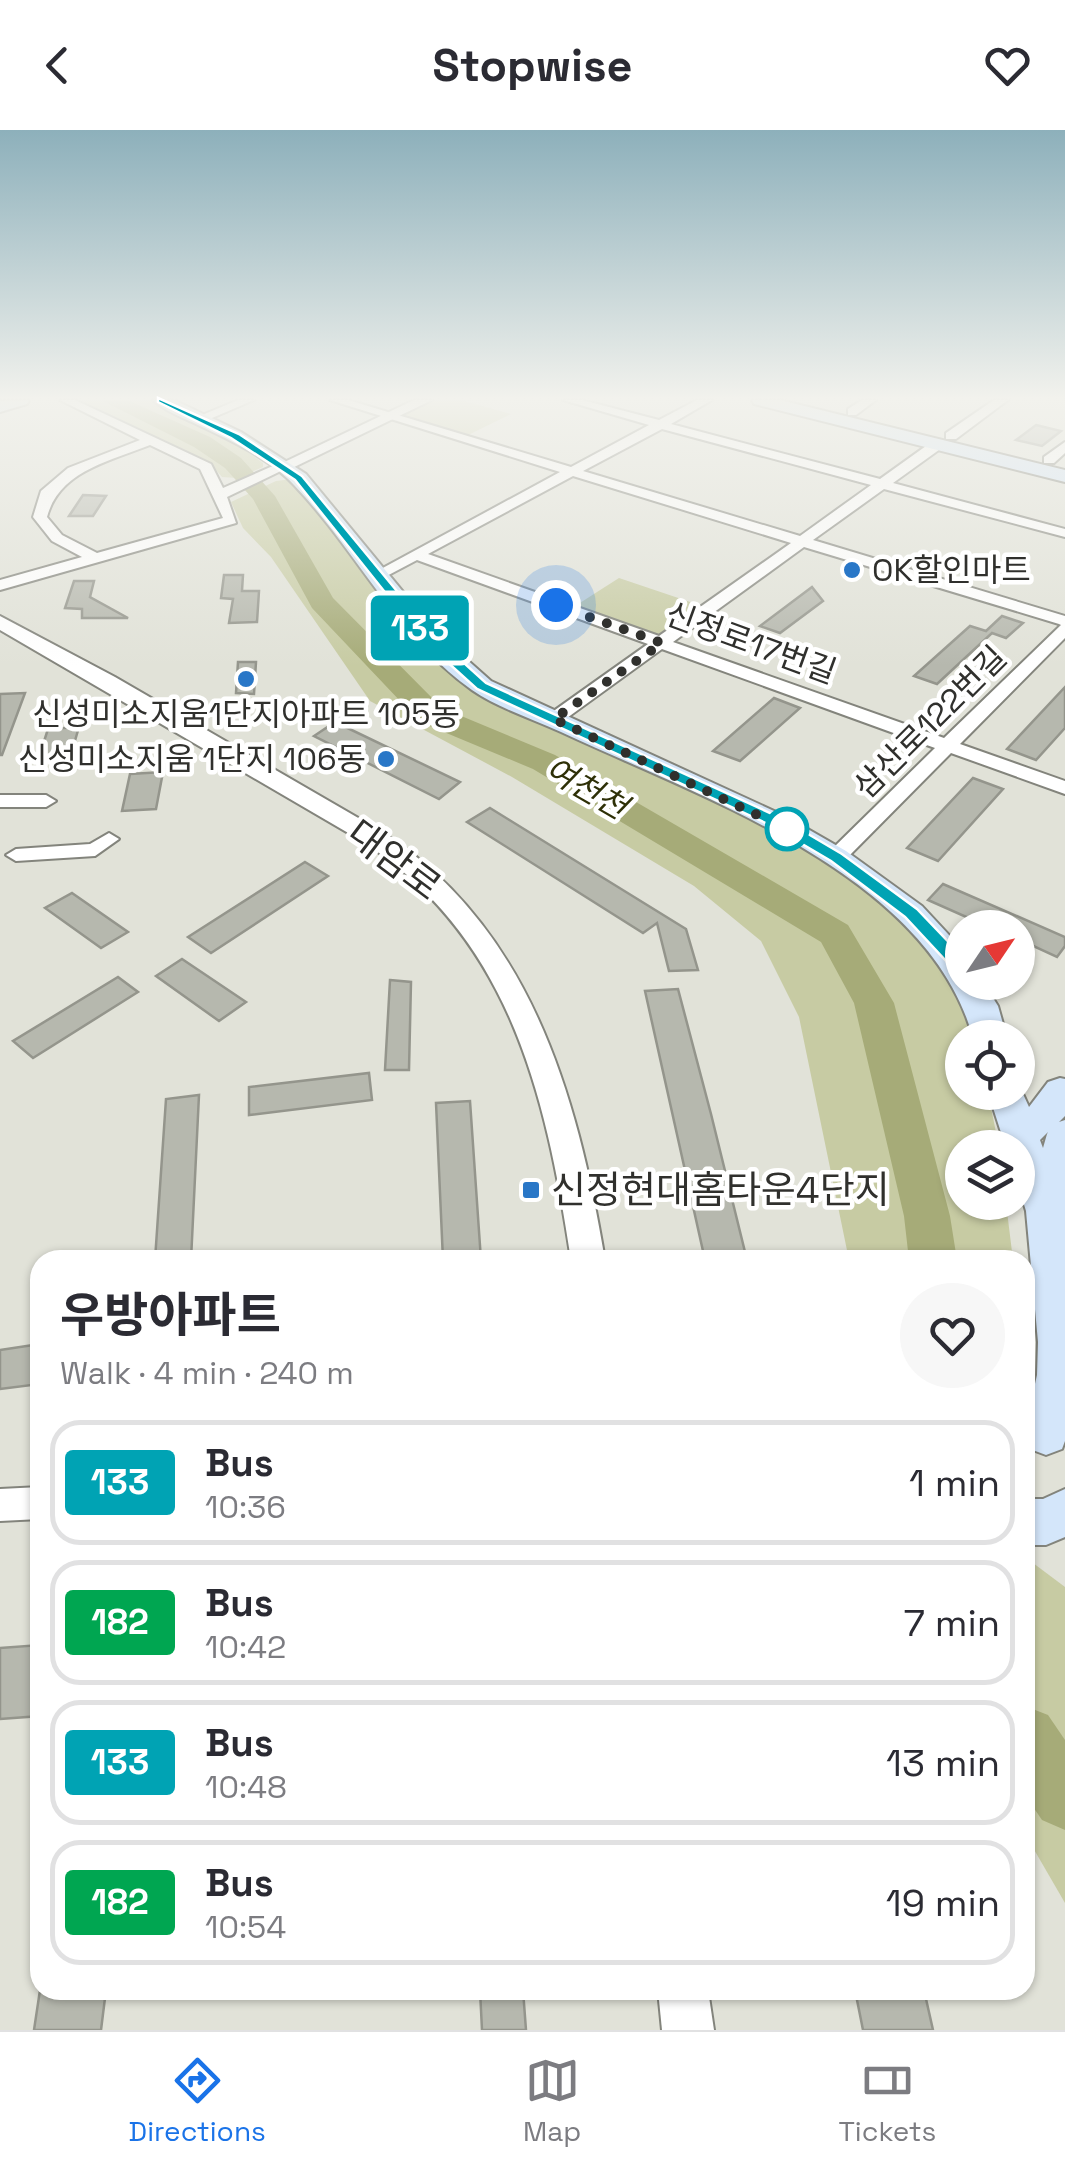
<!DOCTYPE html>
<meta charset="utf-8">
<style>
:root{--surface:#fff;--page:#f7f7f7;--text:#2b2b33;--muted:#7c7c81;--line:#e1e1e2;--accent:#1a73e8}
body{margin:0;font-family:"Space Grotesk","Noto Sans KR",sans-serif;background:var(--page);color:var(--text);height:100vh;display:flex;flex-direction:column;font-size:38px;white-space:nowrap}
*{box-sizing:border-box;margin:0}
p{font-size:32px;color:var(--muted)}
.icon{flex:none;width:55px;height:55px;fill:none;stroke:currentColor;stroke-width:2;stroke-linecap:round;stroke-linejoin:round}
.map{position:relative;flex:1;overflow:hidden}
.details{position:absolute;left:30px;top:1120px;width:1005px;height:750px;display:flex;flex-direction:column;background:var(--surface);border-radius:30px;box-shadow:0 2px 8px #0004}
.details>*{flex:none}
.badge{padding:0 20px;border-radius:8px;font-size:35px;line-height:65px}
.needle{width:65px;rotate:55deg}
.fabs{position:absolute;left:945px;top:780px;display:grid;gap:20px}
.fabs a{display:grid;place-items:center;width:90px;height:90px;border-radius:50%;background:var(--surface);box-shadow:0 2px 8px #0004;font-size:50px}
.you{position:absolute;width:50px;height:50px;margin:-25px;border:8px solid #fff;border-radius:50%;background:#1a73e8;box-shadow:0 0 0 15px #1a73e833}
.map>.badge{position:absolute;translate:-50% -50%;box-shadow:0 0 0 5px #fff}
.round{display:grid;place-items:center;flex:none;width:105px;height:105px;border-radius:52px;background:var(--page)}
.summary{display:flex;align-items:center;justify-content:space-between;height:170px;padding:0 30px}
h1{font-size:48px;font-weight:700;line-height:75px}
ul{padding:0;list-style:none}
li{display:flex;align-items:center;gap:30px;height:125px;margin:0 20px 15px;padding:0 10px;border:5px solid var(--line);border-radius:30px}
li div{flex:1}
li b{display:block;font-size:38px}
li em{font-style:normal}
li .badge{min-width:110px;font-weight:700;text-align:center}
header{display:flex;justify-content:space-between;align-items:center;height:130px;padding:0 30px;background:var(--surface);font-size:45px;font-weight:700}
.tab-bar{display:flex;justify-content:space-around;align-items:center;height:140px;border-top:2px solid var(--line);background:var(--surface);font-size:28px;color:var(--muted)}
.tab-bar a{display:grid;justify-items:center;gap:5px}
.tab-bar .on{color:var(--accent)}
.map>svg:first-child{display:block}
.green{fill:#c7cba3}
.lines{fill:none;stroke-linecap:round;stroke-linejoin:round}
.river{fill:#a6ab78;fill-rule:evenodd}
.building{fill:#b6b8ae;stroke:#94958c;stroke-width:2.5}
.minor-casing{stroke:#83847c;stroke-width:4}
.tertiary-casing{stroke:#83847c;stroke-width:4}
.secondary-casing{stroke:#83847c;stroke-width:4}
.minor{fill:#fff;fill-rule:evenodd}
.tertiary{fill:#fff;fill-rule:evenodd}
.secondary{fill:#d4e6fa;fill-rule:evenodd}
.line{fill:#00a3b4;stroke:#fff;stroke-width:2.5}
.walk{stroke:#30302d;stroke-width:10;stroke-dasharray:0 18}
.poi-dot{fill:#2977c7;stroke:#fff;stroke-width:4}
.stop-dot{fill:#fff;stroke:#00a3b4;stroke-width:5}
.labels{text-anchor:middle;stroke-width:9;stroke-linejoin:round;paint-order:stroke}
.far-poi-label{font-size:32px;fill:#30302d;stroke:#fff;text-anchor:start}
.far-street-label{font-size:32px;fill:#30302d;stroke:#fff}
.far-water-label{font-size:32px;font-style:italic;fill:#2e3007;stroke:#fff}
.street-label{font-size:38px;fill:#30302d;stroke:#fff}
.poi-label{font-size:38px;fill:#30302d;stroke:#fff;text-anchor:start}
</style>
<header><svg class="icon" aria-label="back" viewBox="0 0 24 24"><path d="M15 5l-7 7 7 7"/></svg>Stopwise<svg class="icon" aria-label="heart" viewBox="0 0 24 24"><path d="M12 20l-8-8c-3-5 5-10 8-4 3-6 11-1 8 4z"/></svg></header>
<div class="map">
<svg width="1065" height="1900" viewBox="0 0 1065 1900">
<rect width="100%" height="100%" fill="#e1e2d8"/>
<g class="green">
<path d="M 79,270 L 150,270 L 229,309 L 263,333 L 263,337 L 237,348 L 222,347 L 210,333 Z"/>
<path d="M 425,270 L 461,270 L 511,284 L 462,308 L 390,286 Z"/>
<path d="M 292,349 C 356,433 419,524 511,579 C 543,598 581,611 615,627 C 728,677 876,739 945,847 C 958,867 972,884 976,907 L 962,908 L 962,962 L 988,963 L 999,1017 L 962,1018 L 962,1072 L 1006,1073 L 1013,1130 L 849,1130 L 799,887 L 761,811 L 694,756 L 512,647 L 370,571 L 271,427 L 243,398 L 231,372 L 276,351 Z"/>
<path d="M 619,448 L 705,477 L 660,510 L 572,478 Z"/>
<path d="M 1025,1427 L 1065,1457 L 1065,1773 L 1025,1704 Z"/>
</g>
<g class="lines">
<g class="river">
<path d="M 101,270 L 127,270 L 210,307 L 241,328 L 275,366 L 333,468 L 442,578 L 555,625 L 848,795 L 894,873 L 950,1086 L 957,1130 L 909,1130 L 904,1086 L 854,873 L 821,812 L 533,639 L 420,592 L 312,478 L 253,369 L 225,338 L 194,317 Z"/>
<path d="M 1025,1576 L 1048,1585 L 1065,1610 L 1065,1700 L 1042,1690 L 1025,1665 Z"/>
</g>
</g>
<g class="building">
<path d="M 1036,295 L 1061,301 L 1042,316 L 1016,310 Z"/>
<path d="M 83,365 L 106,366 L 93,386 L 69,386 Z"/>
<path d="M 224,445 L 243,445 L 242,461 L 259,461 L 257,492 L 229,493 L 233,469 L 221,468 Z"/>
<path d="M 74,451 L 94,451 L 90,467 L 128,488 L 82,488 L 82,479 L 65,478 Z"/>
<path d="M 812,457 L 823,471 L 780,503 L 760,496 Z"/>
<path d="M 1002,486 L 1023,493 L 1006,508 L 992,503 L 937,554 L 914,546 L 970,496 L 986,501 Z"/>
<path d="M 238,532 L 256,532 L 254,564 L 236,563 Z"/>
<path d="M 1065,557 L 1065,598 L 1036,630 L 1007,619 Z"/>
<path d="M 25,563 L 2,625 L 0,625 L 0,564 Z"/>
<path d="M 774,568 L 800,578 L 740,631 L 713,621 Z"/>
<path d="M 335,592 L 460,652 L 439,669 L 314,606 Z"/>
<path d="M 79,597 L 69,631 L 37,633 L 48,599 Z"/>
<path d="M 163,642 L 156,679 L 122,681 L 130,644 Z"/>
<path d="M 973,648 L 1003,659 L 938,731 L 907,718 Z"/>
<path d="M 490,678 L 686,799 L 698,840 L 669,841 L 657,793 L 643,803 L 467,692 Z"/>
<path d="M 305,732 L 328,746 L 211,823 L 188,807 Z"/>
<path d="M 943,754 L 1065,807 L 1065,816 L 1057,827 L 1018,809 L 1018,798 L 991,798 L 928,770 Z"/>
<path d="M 72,763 L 128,802 L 101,818 L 45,778 Z"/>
<path d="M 182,829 L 246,872 L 219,891 L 156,846 Z"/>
<path d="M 118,847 L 138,862 L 33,928 L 13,911 Z"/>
<path d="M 390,850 L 411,852 L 409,940 L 385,940 Z"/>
<path d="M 678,859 L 711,984 L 747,1130 L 705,1130 L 645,861 Z"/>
<path d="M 369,943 L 372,970 L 249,985 L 249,957 Z"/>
<path d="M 199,965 L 191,1130 L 155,1130 L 166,969 Z"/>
<path d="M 470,971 L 481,1130 L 443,1130 L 436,973 Z"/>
<path d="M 40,1214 L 40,1254 L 0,1259 L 0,1220 Z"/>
<path d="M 40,1515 L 40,1586 L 0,1589 L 0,1518 Z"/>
<path d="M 40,1860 L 106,1860 L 101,1900 L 34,1900 Z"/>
<path d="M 480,1860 L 523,1860 L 526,1900 L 482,1900 Z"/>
<path d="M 855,1860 L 924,1860 L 933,1900 L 863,1900 Z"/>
</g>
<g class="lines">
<g class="minor-casing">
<g id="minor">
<path d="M 60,270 L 75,270 L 211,334 L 223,358 L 275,335 L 287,338 L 227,367 L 236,393 L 0,460 L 0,450 L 82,427 L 52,411 L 33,387 L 41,361 L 68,338 L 140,310 ZM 150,315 L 200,339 L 223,388 L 97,423 L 62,405 L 47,387 C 59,341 110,331 150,315 Z"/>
<path d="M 238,270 L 254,270 L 205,291 L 195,288 Z"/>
<path d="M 330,270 L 348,270 L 571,337 L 649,295 L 563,270 L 582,270 L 659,290 L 697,270 L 712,270 L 671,294 L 880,349 L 933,311 L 943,311 L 943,317 L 893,353 L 1065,399 L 1065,407 L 884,359 L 813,410 L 1065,486 L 1065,508 L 960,614 L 1065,651 L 1065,664 L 951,623 L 843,732 L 836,733 L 826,727 L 829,722 L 935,618 L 662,519 L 560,593 L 548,593 L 548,585 L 648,514 L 417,430 L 381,449 L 368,446 L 560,342 ZM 662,299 L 871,355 L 800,406 L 583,341 ZM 573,346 L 791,413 L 659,506 L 428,424 ZM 804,417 L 1059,494 L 1061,495 L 944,608 L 673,512 Z"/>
<path d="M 862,270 L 876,270 L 856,285 L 848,285 L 848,279 Z"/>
<path d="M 994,270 L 1008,270 L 956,309 L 946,309 L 946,303 Z"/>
<path d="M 1065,312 L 1065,323 L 1054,333 L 1044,333 L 1044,327 Z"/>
<path d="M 0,665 L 46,665 L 56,671 L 46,677 L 0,677 Z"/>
<path d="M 109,703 L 119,709 L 95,726 L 16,731 L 6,725 L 16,719 L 90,714 Z"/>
<path d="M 40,1357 L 40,1389 L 0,1391 L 0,1359 Z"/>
</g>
</g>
<g class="tertiary-casing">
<g id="tertiary">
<path d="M 414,270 L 432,270 L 286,341 L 272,338 Z"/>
<path d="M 0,486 L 115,547 L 379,700 C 530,796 577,964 605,1130 L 571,1130 C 546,965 510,807 362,711 L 0,500 Z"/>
<path d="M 658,1860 L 708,1860 L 714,1900 L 662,1900 Z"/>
</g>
</g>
<g class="secondary-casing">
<g id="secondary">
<path d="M 29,270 L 27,274 L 0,282 L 0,271 Z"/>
<path d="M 153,270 L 174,270 L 241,302 L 306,344 L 437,503 L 491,551 L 785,686 L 846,721 L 922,776 L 962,819 L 962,852 L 983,852 L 998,876 L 1007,908 L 973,908 C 929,744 700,667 561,602 C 533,589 498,578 472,560 C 398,508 356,420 294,355 C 270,329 230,310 198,295 C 184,288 164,281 153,270 Z"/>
<path d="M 752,270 L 780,270 L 1065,340 L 1065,352 L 754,274 Z"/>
<path d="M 1060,948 L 1065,949 L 1065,986 L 1059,992 L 1065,990 L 1065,1311 L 1062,1319 L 1046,1325 L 1030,1319 L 1025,1298 L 1037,1245 L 1038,1212 L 1026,1081 L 1018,1055 L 1018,1018 L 1006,1018 L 988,962 L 1018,962 L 1018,953 L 1029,977 L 1048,952 ZM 1048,1002 L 1047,1004 L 1043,1018 L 1040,1010 Z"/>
<path d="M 1065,1359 L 1065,1407 L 1046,1415 L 1025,1415 L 1025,1369 L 1043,1369 Z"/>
</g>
</g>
<use href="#minor" class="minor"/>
<use href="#tertiary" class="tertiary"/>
<use href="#secondary" class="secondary"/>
</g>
<linearGradient id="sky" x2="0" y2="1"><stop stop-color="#8db0bb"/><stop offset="0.5" stop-color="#f2f2ed"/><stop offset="1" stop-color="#f2f2ed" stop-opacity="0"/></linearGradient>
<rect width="1065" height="536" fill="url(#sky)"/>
<path class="line" d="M 158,268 L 239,304 L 302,346 L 434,506 L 486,553 L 781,688 L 842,724 L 917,779 L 959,823 L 971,844 L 969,849 L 956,849 L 946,831 L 905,787 L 831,731 L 770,695 L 477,559 L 424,511 L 295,350 L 231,308 L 158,272 Z"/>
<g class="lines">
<path class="walk" d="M 556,475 L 662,513 L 554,589 L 787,699"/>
</g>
<g class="poi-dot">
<circle cx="852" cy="440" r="10"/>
<circle cx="246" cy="549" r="10"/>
<circle cx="386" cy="629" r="10"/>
<rect x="521" y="1050" width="20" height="20" rx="5"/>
</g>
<circle class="stop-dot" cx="787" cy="699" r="20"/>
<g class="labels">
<g class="far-poi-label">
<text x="872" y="451">OK할인마트</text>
<text x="246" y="595" text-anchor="middle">신성미소지움1단지아파트 105동</text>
<text x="366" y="640" text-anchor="end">신성미소지움 1단지 106동</text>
</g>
<g class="far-street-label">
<text transform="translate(751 513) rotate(20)" y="11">신정로17번길</text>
<text transform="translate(930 592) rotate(-45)" y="11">삼산로122번길</text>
</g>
<g class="far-water-label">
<text transform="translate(586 658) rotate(30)" y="11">여천천</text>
</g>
<g class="street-label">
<text transform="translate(394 730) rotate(37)" y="13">대암로</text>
</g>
<g class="poi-label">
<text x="551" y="1073">신정현대홈타운4단지</text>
</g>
</g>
</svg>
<div class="fabs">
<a><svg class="needle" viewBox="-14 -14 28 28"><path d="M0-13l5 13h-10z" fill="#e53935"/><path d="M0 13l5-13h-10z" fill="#7c7c81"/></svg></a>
<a><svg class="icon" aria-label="locate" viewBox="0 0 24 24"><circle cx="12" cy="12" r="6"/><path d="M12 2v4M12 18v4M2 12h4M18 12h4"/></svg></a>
<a><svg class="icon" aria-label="layers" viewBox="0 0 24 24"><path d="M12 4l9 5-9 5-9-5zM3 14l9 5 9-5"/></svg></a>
</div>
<div class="you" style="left:556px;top:475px"></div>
<b class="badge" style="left:420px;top:498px;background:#00a3b4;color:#fff">133</b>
<section class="details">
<div class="summary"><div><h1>우방아파트</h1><p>Walk · 4 min · 240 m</p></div><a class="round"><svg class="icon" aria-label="heart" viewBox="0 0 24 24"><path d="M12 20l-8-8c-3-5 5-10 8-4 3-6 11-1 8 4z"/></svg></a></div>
<ul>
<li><span class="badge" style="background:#00a3b4;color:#fff">133</span><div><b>Bus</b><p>10:36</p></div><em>1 min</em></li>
<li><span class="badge" style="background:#00a651;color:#fff">182</span><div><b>Bus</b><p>10:42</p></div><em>7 min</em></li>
<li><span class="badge" style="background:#00a3b4;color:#fff">133</span><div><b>Bus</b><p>10:48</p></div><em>13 min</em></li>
<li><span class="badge" style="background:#00a651;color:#fff">182</span><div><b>Bus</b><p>10:54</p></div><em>19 min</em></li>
</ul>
</section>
</div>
<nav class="tab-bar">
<a class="on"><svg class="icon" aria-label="directions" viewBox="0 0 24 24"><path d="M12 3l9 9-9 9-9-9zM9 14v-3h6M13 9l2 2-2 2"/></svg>Directions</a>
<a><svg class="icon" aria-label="map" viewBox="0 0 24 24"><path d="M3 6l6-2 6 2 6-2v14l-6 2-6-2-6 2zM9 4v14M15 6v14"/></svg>Map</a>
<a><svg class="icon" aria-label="tickets" viewBox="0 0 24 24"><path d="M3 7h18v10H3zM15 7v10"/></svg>Tickets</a>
</nav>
